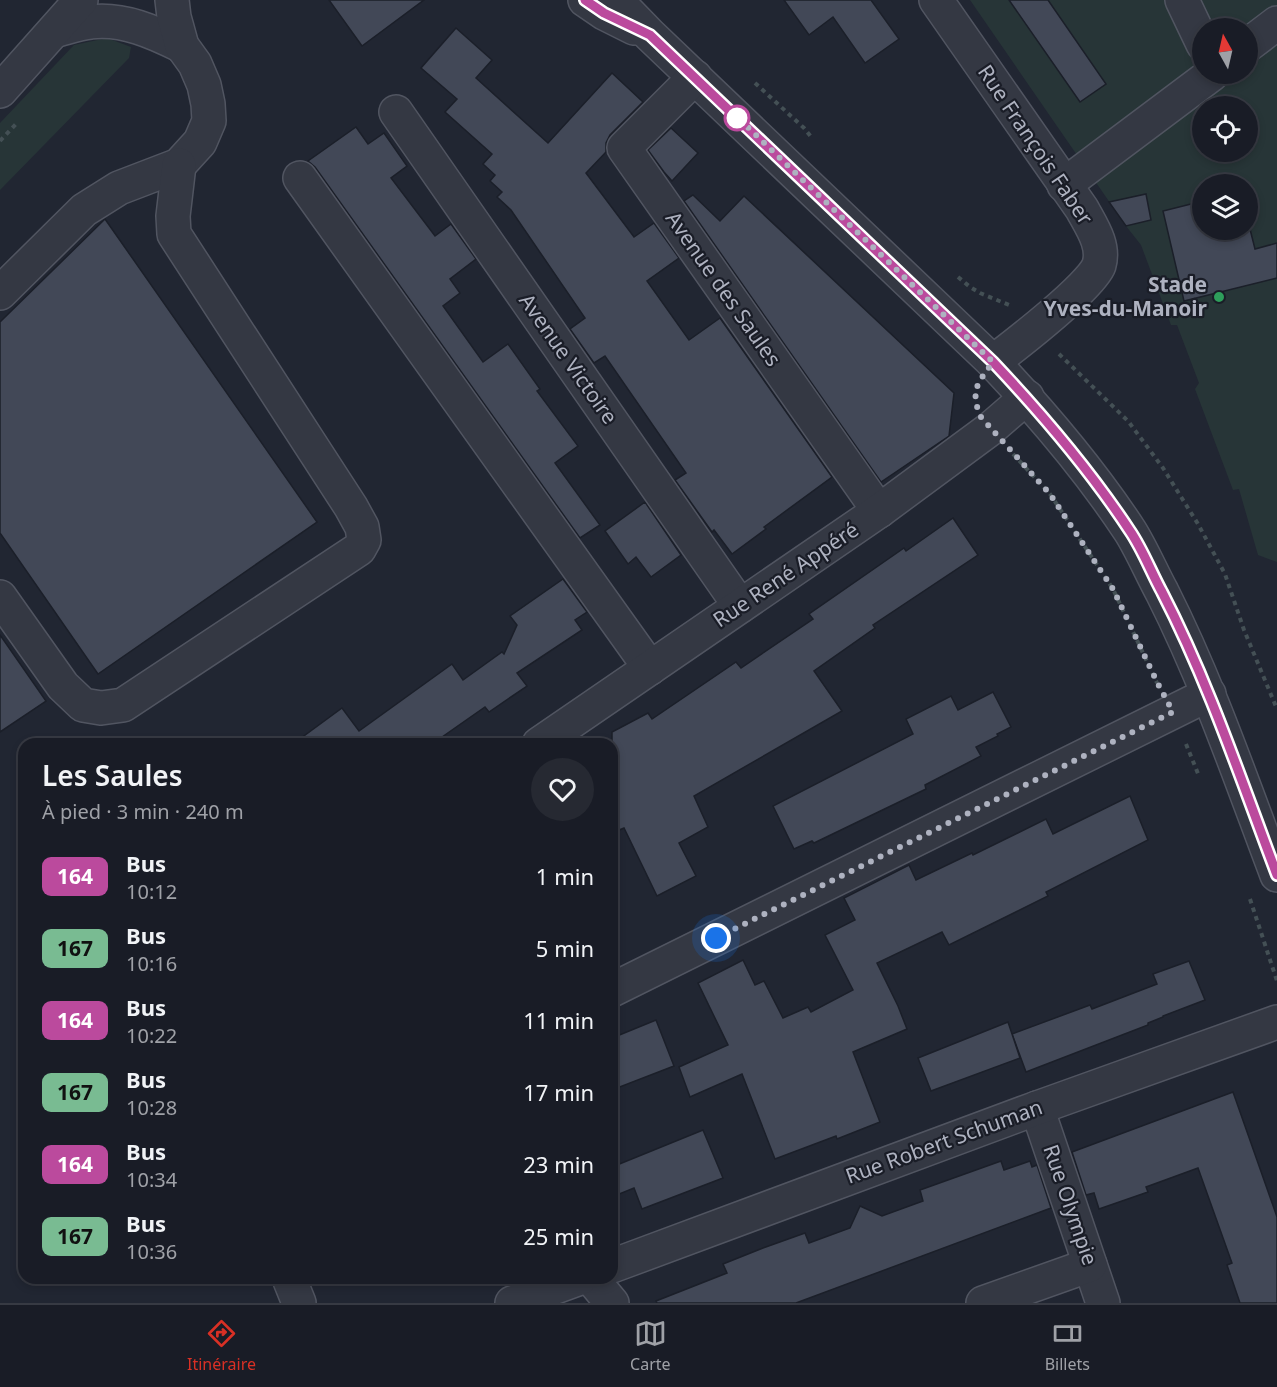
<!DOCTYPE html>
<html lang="fr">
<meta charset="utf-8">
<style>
:root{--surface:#191c26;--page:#262932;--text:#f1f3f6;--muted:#9fa1a7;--line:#373a43;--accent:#d93025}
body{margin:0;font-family:"Noto Sans",sans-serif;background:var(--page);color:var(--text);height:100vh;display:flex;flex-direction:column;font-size:22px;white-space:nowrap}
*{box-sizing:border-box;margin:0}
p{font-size:20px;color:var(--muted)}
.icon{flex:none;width:33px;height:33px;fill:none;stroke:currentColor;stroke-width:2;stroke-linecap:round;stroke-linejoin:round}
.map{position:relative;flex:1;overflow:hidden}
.side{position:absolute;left:18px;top:738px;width:600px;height:546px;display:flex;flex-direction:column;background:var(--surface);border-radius:18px;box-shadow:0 3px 9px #0003,0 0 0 2px var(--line)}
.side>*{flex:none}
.badge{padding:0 12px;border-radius:9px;font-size:21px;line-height:39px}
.needle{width:39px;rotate:352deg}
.controls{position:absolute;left:1192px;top:18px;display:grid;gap:12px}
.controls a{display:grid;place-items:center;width:66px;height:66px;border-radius:50%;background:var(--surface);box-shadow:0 3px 9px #0003,0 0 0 2px var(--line);font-size:30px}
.you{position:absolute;width:30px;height:30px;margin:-15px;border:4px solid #fff;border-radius:50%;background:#1a73e8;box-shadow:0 0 0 9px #1a73e833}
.map>.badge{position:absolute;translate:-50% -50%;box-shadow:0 0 0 3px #fff}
.round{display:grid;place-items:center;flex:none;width:63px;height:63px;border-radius:32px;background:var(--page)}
.summary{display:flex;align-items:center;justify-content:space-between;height:102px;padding:0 24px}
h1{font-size:28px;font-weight:600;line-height:45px}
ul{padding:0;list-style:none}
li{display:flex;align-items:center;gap:18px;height:72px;padding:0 24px}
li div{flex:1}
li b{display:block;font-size:22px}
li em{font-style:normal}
li .badge{min-width:66px;font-weight:700;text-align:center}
.tabs{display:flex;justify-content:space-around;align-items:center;height:84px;border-top:2px solid var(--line);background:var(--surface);font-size:16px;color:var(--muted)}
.tabs a{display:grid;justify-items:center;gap:3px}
.tabs .on{color:var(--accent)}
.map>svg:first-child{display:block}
.green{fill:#273537;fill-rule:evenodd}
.building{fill:#424857;stroke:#1b1f29;stroke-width:1.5}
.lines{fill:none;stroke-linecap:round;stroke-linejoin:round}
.minor-casing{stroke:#515561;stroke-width:36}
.path{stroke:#445055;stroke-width:4;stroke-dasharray:4.5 4.5;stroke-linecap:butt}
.minor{stroke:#343843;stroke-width:33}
.line-casing{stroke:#fff;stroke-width:14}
.line{stroke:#bb4a9d;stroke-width:9}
.walk{stroke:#aeb2c0;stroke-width:6;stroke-dasharray:0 10.8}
.stop-dot{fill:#fff;stroke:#bb4a9d;stroke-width:3}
.leisure-dot{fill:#2e9e5b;stroke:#1a1d27;stroke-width:2}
.labels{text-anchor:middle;stroke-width:4.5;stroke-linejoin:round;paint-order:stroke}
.street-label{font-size:21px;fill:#aeb2c0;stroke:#1a1d27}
.poi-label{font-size:21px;font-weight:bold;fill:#aeb2c0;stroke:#1a1d27;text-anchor:end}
</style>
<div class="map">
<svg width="1277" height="1303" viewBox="0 0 1277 1303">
<rect width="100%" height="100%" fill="#212632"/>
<g class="green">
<path d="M 970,0 L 1277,0 L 1277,562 L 1258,555 L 1239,489 L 1233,490 L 1195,389 L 1199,383 L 1177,325 L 1171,325 L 1141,245 L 1126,226 ZM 1203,28 L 1248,28 L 1248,74 L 1203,74 ZM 1203,106 L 1248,106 L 1248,152 L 1203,152 ZM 1203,184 L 1248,184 L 1248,230 L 1203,230 Z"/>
<path d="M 107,38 L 131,47 L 129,58 L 0,190 L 0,123 L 74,45 Z"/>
</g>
<g class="building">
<path d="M 329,0 L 424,0 L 362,46 Z"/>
<path d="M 784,0 L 871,0 L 899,39 L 865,63 L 833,17 L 809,35 Z"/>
<path d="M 1009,0 L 1048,0 L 1106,84 L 1080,102 Z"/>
<path d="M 456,28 L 492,60 L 476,78 L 548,143 L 612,73 L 643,102 L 610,135 L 606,143 L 606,152 L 586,173 L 634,237 L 654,223 L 679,258 L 647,281 L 689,340 L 720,318 L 832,477 L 764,527 L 766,529 L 732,554 L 714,530 L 712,532 L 675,480 L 686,473 L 605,356 L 594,363 L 570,329 L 585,318 L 511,210 L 497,197 L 502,192 L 490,181 L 495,175 L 483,164 L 492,154 L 445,112 L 457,99 L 421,68 Z"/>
<path d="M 356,127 L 368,144 L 384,133 L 407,166 L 391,178 L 435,236 L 451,224 L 476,259 L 450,279 L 460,293 L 443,306 L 483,362 L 508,344 L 540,389 L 537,391 L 578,446 L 555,463 L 600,525 L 580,538 L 315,167 L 308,161 Z"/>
<path d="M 671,128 L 698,153 L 672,181 L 664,172 L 648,150 Z"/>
<path d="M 1146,194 L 1151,220 L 1126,226 L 1109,202 Z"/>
<path d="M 693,195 L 720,221 L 744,196 L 954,393 L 949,436 L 881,482 L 684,201 Z"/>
<path d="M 1203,201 L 1203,230 L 1248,230 L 1248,221 L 1255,249 L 1277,243 L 1277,278 L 1184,301 L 1163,211 Z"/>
<path d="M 105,219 L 317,522 L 98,674 L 0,533 L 0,322 Z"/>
<path d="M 645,502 L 681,555 L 651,577 L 636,557 L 628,564 L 605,531 Z"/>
<path d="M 953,518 L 978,555 L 873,625 L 875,628 L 814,671 L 842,711 L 694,796 L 708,827 L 679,843 L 696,876 L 657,896 L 624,828 L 612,833 L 612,732 L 648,713 L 652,719 L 736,662 L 741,668 L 813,619 L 809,614 L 904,548 L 906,551 Z"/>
<path d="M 563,579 L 587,612 L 575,620 L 582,630 L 517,673 L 527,686 L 489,712 L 485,707 L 432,744 L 293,744 L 342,708 L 359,731 L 452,664 L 463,680 L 502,652 L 504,654 L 517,625 L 510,616 Z"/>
<path d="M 0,635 L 46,701 L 0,732 Z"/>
<path d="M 993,692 L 1011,727 L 997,734 L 998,736 L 976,747 L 981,756 L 925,785 L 926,789 L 814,843 L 812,841 L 794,849 L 773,806 L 913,734 L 906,719 L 951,696 L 958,710 Z"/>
<path d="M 1130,796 L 1148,840 L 1046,892 L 1048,896 L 949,945 L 942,932 L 877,963 L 898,1006 L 907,1029 L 853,1052 L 880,1122 L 837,1139 L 836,1136 L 775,1159 L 742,1074 L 690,1097 L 679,1067 L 728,1045 L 698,983 L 743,960 L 755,985 L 764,981 L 783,1018 L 808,1007 L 811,1012 L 853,990 L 825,935 L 855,920 L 844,898 L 909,865 L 916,880 L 972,853 L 973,855 L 1046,819 L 1053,834 Z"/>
<path d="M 1189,961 L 1205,1000 L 1163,1016 L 1163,1017 L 1148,1023 L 1148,1025 L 1026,1072 L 1012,1034 L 1090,1005 L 1092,1009 L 1157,984 L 1153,974 Z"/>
<path d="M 656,1020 L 674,1066 L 612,1090 L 612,1038 Z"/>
<path d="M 1008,1022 L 1020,1058 L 931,1091 L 918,1058 Z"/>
<path d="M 1233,1092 L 1277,1217 L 1277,1303 L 1240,1303 L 1227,1265 L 1232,1263 L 1198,1168 L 1146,1187 L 1148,1192 L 1099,1209 L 1094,1193 L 1086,1195 L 1072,1152 Z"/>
<path d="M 703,1130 L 723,1178 L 642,1209 L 634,1188 L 612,1197 L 612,1167 Z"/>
<path d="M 1001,1161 L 1004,1170 L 1030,1161 L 1032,1167 L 1037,1165 L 1051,1208 L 796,1303 L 657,1303 L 656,1301 L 727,1273 L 723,1264 L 763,1248 L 805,1233 L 809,1243 L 850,1228 L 860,1206 L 882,1216 L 923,1201 L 920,1190 Z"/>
</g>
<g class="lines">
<g class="minor-casing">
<g id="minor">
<path d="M 585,0 L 604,13 L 634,28"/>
<path d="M 616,0 L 650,35 L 993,362 C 1043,415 1090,470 1130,531 C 1142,550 1151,572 1162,592 C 1208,683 1241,780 1277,875"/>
<path d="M 936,0 L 1082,209 C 1091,226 1105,245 1099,265 C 1092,286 1014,346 993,362"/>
<path d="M 1182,0 L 1203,44"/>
<path d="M 54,31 C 66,28 79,23 91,22 C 123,18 154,32 182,46"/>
<path d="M 1248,45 L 1277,23"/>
<path d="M 695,77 L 624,148 L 879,511"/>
<path d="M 0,91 L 81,0"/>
<path d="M 396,112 L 740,606"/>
<path d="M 300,178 L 650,668"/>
<path d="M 1064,185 L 1212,74"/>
<path d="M 0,293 L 84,210 L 119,188 L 179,165 L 200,142 L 209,121 L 208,104 L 204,85 L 195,64 L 182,46 L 174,17 L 172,0"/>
<path d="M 0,597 L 63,686 L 83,705 L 101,708 L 123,705 L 359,549 L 364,540 L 362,527 L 351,507 L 174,234 L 173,216 L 179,165"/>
<path d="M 539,744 L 879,511 L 990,429 L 1027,397"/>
<path d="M 612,990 L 1209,694"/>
<path d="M 1037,1108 L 1103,1303"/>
<path d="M 612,1266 L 1037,1108 L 1277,1022"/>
<path d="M 289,1278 L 299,1303"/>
<path d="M 591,1278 L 612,1303"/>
<path d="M 512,1303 L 580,1278"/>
<path d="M 983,1303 L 1090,1265"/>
</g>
</g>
<g class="path">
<path d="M 755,83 L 804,128 L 812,138"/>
<path d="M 0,141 L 16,124"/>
<path d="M 958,277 L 970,287 L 980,293 L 1009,305"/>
<path d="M 1059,354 L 1128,421 L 1163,468 L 1198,524 L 1225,574 L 1244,630 L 1277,709"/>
<path d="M 1013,454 L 1050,494 L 1113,589 L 1157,683"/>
<path d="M 1186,744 L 1199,776"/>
<path d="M 1250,899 L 1277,981"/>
</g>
<use href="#minor" class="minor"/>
</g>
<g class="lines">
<g class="line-casing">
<path id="line" d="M 585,0 L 604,13 L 650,35 L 993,362 C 1043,415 1090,470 1130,531 C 1143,550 1151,572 1162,592 C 1209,683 1241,780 1277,875"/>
</g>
<use href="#line" class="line"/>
<path class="walk" d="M 716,938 L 1173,712 L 1157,682 L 1113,589 L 1050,494 L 980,416 C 970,389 978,383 993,362 L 736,116 L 737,118"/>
</g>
<circle class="stop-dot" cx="737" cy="118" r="12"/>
<circle class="leisure-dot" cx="1219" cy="297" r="6"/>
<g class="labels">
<g class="street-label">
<text transform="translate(1035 145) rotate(56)" y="7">Rue François Faber</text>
<text transform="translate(723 289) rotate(55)" y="7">Avenue des Saules</text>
<text transform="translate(568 359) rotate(55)" y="7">Avenue Victoire</text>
<text transform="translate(786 575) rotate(-34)" y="7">Rue René Appéré</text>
<text transform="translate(944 1142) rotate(-20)" y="7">Rue Robert Schuman</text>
<text transform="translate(1070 1205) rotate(71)" y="7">Rue Olympie</text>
</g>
<g class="poi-label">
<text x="1207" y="292">Stade<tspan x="1207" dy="24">Yves-du-Manoir</tspan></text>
</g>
</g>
</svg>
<div class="controls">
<a><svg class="needle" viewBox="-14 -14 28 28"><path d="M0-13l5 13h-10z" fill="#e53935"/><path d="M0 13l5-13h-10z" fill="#9fa1a7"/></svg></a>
<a><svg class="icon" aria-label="locate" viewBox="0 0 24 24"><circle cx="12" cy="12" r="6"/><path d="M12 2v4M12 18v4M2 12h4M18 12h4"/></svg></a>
<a><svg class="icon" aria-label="layers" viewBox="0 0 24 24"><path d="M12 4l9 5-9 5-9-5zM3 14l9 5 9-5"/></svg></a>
</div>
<div class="you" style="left:716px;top:938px"></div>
<section class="side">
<div class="summary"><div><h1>Les Saules</h1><p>À pied · 3 min · 240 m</p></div><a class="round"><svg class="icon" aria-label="heart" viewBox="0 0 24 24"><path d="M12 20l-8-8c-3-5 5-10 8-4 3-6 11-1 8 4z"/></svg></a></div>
<ul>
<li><span class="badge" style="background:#bb4a9d;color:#fff">164</span><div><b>Bus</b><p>10:12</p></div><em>1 min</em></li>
<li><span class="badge" style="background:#79bb92;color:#111">167</span><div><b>Bus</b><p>10:16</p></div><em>5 min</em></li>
<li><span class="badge" style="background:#bb4a9d;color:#fff">164</span><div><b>Bus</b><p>10:22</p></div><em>11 min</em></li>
<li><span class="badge" style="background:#79bb92;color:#111">167</span><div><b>Bus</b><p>10:28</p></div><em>17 min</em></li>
<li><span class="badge" style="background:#bb4a9d;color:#fff">164</span><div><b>Bus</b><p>10:34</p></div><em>23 min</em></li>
<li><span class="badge" style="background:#79bb92;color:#111">167</span><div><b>Bus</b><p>10:36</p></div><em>25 min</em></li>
</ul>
</section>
</div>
<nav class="tabs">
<a class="on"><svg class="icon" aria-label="directions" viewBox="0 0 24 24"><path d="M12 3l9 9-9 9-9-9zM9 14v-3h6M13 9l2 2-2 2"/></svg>Itinéraire</a>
<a><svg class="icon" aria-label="map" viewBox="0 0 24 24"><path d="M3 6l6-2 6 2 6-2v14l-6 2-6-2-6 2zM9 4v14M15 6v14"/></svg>Carte</a>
<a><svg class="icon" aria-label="tickets" viewBox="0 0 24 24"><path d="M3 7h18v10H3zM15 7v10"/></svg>Billets</a>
</nav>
